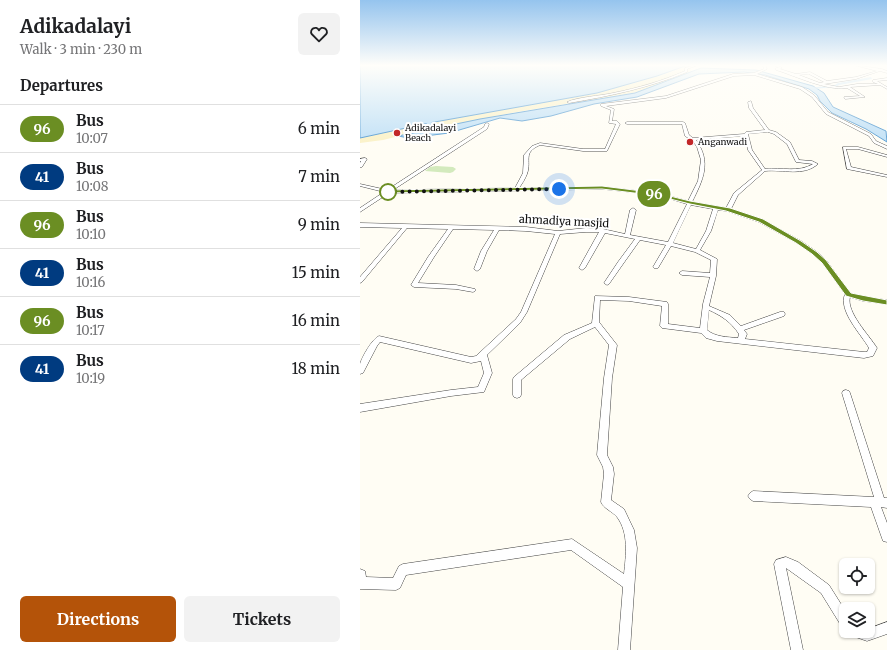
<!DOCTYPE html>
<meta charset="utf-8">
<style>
:root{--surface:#fff;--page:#f2f2f2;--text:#202124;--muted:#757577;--line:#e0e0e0;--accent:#b45309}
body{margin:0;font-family:Merriweather,serif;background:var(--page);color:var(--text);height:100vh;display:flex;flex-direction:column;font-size:15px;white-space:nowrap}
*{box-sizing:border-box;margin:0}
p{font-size:13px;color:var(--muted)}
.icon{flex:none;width:22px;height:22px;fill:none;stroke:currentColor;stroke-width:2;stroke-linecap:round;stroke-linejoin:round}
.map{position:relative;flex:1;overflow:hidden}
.side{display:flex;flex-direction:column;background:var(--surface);width:360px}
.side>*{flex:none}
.badge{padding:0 8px;border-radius:13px;font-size:14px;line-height:26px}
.buttons{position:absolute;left:479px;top:558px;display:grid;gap:8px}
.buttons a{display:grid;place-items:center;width:36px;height:36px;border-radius:6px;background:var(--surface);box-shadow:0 1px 3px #0004;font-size:20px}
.you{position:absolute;width:20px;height:20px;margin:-10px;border:3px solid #fff;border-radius:50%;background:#1a73e8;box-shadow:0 0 0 6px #1a73e833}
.map>.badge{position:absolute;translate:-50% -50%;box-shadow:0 0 0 2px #fff}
h2{padding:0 20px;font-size:15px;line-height:36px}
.round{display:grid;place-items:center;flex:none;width:42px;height:42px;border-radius:6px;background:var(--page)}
.head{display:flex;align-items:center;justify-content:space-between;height:68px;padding:0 20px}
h1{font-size:19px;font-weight:700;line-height:30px}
.cta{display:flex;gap:8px;margin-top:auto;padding:8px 20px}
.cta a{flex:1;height:46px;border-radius:6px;background:var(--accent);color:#fff;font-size:16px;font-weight:700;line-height:46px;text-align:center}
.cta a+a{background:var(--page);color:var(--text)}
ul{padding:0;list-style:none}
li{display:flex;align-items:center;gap:12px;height:48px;padding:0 20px;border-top:1px solid var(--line)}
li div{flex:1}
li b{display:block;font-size:15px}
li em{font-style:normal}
li .badge{min-width:44px;font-weight:700;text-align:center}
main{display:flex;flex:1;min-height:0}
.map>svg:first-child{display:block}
.green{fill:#d3eabd}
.sand{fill:#faf0c1}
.water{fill:#b9ddf6;stroke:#408fcd}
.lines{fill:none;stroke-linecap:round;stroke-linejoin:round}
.canal{fill:#b9ddf6;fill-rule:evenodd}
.river{fill:#b9ddf6;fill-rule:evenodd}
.minor-casing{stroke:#444;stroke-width:1}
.minor{fill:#fff;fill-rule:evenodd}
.line{fill:#6b8e23;stroke:#fff}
.walk{stroke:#111;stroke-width:4;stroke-dasharray:0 7.2}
.poi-dot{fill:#c22728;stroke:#fff;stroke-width:1.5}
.stop-dot{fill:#fff;stroke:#6b8e23;stroke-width:2}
.labels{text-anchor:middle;stroke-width:4;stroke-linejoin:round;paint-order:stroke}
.far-poi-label{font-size:9px;fill:#111;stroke:#fff;text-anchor:start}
.street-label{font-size:11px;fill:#111;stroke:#fff}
</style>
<main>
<section class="side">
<div class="head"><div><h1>Adikadalayi</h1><p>Walk · 3 min · 230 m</p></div><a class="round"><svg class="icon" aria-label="heart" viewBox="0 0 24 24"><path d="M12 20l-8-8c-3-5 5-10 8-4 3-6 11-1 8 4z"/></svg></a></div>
<h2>Departures</h2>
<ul>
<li><span class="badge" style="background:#6b8e23;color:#fff">96</span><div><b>Bus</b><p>10:07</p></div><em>6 min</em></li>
<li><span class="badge" style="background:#003b80;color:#fff">41</span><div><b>Bus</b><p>10:08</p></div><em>7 min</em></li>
<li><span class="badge" style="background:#6b8e23;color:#fff">96</span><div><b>Bus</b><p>10:10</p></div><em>9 min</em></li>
<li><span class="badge" style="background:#003b80;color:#fff">41</span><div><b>Bus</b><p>10:16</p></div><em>15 min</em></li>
<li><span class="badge" style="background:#6b8e23;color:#fff">96</span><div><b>Bus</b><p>10:17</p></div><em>16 min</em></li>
<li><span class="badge" style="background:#003b80;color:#fff">41</span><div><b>Bus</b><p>10:19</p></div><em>18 min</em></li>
</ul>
<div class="cta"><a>Directions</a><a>Tickets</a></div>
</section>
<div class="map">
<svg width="527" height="650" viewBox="0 0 527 650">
<rect width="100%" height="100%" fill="#fffdf4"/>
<path class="green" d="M 76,166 L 93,167 L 96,169 L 93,172 L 90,173 L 65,171 L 70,167 Z"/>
<path class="sand" d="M 323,66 L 332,70 L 325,75 L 278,92 L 151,113 L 75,128 L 62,132 L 51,133 L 23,140 L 0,143 L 0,138 L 69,123 L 237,93 L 297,76 Z"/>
<g class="water">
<path d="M 0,65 L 328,65 L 297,76 L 237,93 L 69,123 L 0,138 Z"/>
<path d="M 341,68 L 396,70 L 453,86 L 464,93 L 473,107 L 526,131 L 527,142 L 506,129 L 472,113 L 460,101 L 457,95 L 449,89 L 405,75 L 384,72 L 339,74 L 277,97 L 234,104 L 191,116 L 162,121 L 140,118 L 89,133 L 49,138 L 38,136 L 120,119 L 275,93 Z"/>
</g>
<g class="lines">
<path class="canal" d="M 511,77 L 512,79 L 479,85 L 476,87 L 452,89 L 450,88 L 475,85 L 478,83 Z"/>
<path class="river" d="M 69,121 L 77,126 L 92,125 L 95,127 L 92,129 L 75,130 L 66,123 Z"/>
<g class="minor-casing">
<g id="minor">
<path d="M 335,65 L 338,65 L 327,69 L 327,72 C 289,88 250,96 209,103 L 207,102 C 218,97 240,96 253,93 C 278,88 302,81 325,71 L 325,68 Z"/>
<path d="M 403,65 L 405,65 L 407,69 L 397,74 L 442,87 L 454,95 L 468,112 L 511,134 L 516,141 L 527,146 L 527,149 L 514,143 L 509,136 L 466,114 L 452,97 L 440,89 L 394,75 L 374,76 L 306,98 L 246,106 L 254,109 L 252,121 L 257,121 L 260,124 L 247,151 L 223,151 L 180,145 C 162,153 172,160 167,174 C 165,179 162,184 159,188 L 242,187 L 298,193 L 328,201 L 338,181 L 341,160 L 337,147 L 333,141 L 325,136 L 322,124 L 267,124 L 265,123 L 267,122 L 323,122 L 325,123 L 329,135 L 333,138 L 384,134 L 386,132 L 405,130 L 389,108 L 388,102 L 391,101 L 393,108 L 409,130 L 416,132 L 430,142 L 439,160 L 452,161 L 458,164 C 443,177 423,169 405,171 L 378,195 L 371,209 L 403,220 L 441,241 L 457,252 L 466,260 L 490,293 L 504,297 L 527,300 L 527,304 L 503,301 L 490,297 C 486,312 509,335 517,348 L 513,356 L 504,358 L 357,341 L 346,338 L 341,333 L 302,328 L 300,326 L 302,306 L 269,301 L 240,300 L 239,322 L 257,345 L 252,378 L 247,455 L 253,467 L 254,474 L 251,500 L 264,509 L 274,530 L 277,548 L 270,650 L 258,650 L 263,587 L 211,550 L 46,575 L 40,588 L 36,590 L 0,589 L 0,569 L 5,571 L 6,577 L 33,578 L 39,566 L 43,564 L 212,539 L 264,574 C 266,555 269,533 257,517 C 252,511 244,509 241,502 L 244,474 L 243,467 L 237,455 L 244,378 L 249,345 L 235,327 L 210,339 L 161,380 L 161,395 L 160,397 L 157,398 L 154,397 L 153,395 L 153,379 L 154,377 L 204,335 L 232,323 L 235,296 L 269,297 L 307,302 L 308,304 L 308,324 L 340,328 L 343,304 L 350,277 L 322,275 L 319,273 L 322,271 L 350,273 L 351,260 L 335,252 L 311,246 L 298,268 L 294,268 L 293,267 L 306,245 L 280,240 L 263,264 L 249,284 L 247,285 L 244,283 L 258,262 L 275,239 L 245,233 L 225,268 L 222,270 L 219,268 L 239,232 L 226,232 L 200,234 L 167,312 L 160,323 L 127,355 L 132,373 L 124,392 L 91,396 L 0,412 L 0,404 L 91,390 L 118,387 L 124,373 L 121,361 L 111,363 L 20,342 L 17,346 L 3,373 L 0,374 C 0,371 0,367 0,364 C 2,357 12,339 19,336 L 111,357 L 116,356 L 156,319 L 161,312 L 195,234 L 166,231 L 139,230 L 127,251 L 120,269 L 117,271 L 114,269 L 121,251 L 134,230 L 93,229 L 74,257 L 58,283 L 96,285 L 115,289 L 116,290 L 115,291 L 113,292 L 96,289 L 54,287 L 51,285 L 68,257 L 88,229 L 47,228 L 2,282 L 0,283 L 0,277 L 42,228 L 0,227 L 0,223 L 166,227 L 198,231 L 226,228 L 243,229 L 265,234 L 270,210 L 273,208 L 276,210 L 270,235 L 308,242 L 327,204 L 298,195 L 242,189 L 29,193 L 0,212 L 0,208 L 24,192 L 0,186 L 0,184 L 27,190 L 124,127 L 125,124 L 127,123 L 129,124 L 127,129 L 33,190 L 155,188 L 163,173 L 164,155 L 172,146 L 180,143 L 223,149 L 245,149 L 256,124 L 249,123 L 251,110 L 241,106 L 241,104 L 306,96 L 373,74 L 394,73 L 404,69 ZM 408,132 L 414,134 L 427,144 L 436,162 L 453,164 C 438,173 422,167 405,169 L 392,150 L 388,134 ZM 385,136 L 388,150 L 402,170 L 374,193 L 366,208 L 332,202 C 343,180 352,162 336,140 ZM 331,205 L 353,209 L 346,231 L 336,249 L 313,243 ZM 358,210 L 367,211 L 399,222 L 437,243 L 453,254 L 462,262 L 485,294 C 478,311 501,334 509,348 L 507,352 L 504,352 L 385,339 L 387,334 L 384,330 L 424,316 L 425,314 L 424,312 L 420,312 L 381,326 L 370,315 L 349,306 L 356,276 L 357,259 L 340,250 L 351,231 ZM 349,310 C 362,316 371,322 379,334 L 378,338 C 367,337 355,337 347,330 Z"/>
<path d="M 414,65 L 417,65 L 422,68 L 420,69 L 436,74 L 450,72 L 467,81 L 496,77 L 517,71 L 494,65 L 522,69 L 527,71 L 527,73 L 520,71 L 496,79 L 464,84 L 479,87 L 497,84 L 518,84 L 513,82 L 513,80 L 527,78 L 527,80 L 517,81 L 527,87 L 527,89 L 520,85 L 490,87 L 505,97 L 485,99 L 484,97 L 500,96 L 487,88 C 466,91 436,76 416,70 L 416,68 L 419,68 ZM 449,74 L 464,82 L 460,83 L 439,75 Z"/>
<path d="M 483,147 L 498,147 L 527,155 L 527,157 L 498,149 L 486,149 L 491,167 L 527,175 L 527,177 L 487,169 Z"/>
<path d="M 5,158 L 7,159 L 2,167 L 0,167 L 0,163 L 1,161 L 0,161 L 0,159 Z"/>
<path d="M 486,390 L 489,391 L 490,393 L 524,498 L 527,498 L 527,508 L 521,507 L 527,523 L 527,542 L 523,541 L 511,507 L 393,501 L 390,499 L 388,496 L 390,493 L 393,491 L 514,497 L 482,393 L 483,391 Z"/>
<path d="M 426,557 L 438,562 L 469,585 L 486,612 L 486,629 L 482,627 L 461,593 L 426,568 L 443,650 L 431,650 L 414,564 L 416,560 Z"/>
<path d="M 527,622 L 527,634 L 507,641 L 490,635 L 488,631 L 508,631 L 508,629 Z"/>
</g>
</g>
<use href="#minor" class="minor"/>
</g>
<linearGradient id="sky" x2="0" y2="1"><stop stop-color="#95c4ee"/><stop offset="0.42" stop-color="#fffefa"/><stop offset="1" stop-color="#fffefa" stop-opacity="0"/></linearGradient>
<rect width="527" height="156" fill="url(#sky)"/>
<path class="line" d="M 242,186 L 298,193 L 330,201 L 370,208 L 403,219 L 441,241 L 457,252 L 466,260 L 491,293 L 527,300 L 527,305 L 503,301 L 486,296 L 462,263 L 452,254 L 436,243 L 399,222 L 366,211 L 330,204 L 298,196 L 242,189 L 28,193 L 26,192 L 28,190 Z"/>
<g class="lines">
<path class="walk" d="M 28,192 L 199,189"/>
</g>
<g class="poi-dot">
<circle cx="37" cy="133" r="4"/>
<circle cx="330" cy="142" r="4"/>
</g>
<circle class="stop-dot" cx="28" cy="192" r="8"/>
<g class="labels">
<g class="far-poi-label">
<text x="45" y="131">Adikadalayi<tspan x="45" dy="10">Beach</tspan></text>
<text x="338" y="145">Anganwadi</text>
</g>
<g class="street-label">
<text transform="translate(204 221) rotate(3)" y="4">ahmadiya masjid</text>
</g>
</g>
</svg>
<div class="buttons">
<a><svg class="icon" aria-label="locate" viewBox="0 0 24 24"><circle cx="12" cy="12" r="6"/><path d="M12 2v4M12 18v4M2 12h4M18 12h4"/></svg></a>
<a><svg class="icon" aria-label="layers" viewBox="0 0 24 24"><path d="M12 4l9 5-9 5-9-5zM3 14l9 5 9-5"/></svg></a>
</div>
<div class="you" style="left:199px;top:189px"></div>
<b class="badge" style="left:294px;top:194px;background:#6b8e23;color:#fff">96</b>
</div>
</main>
